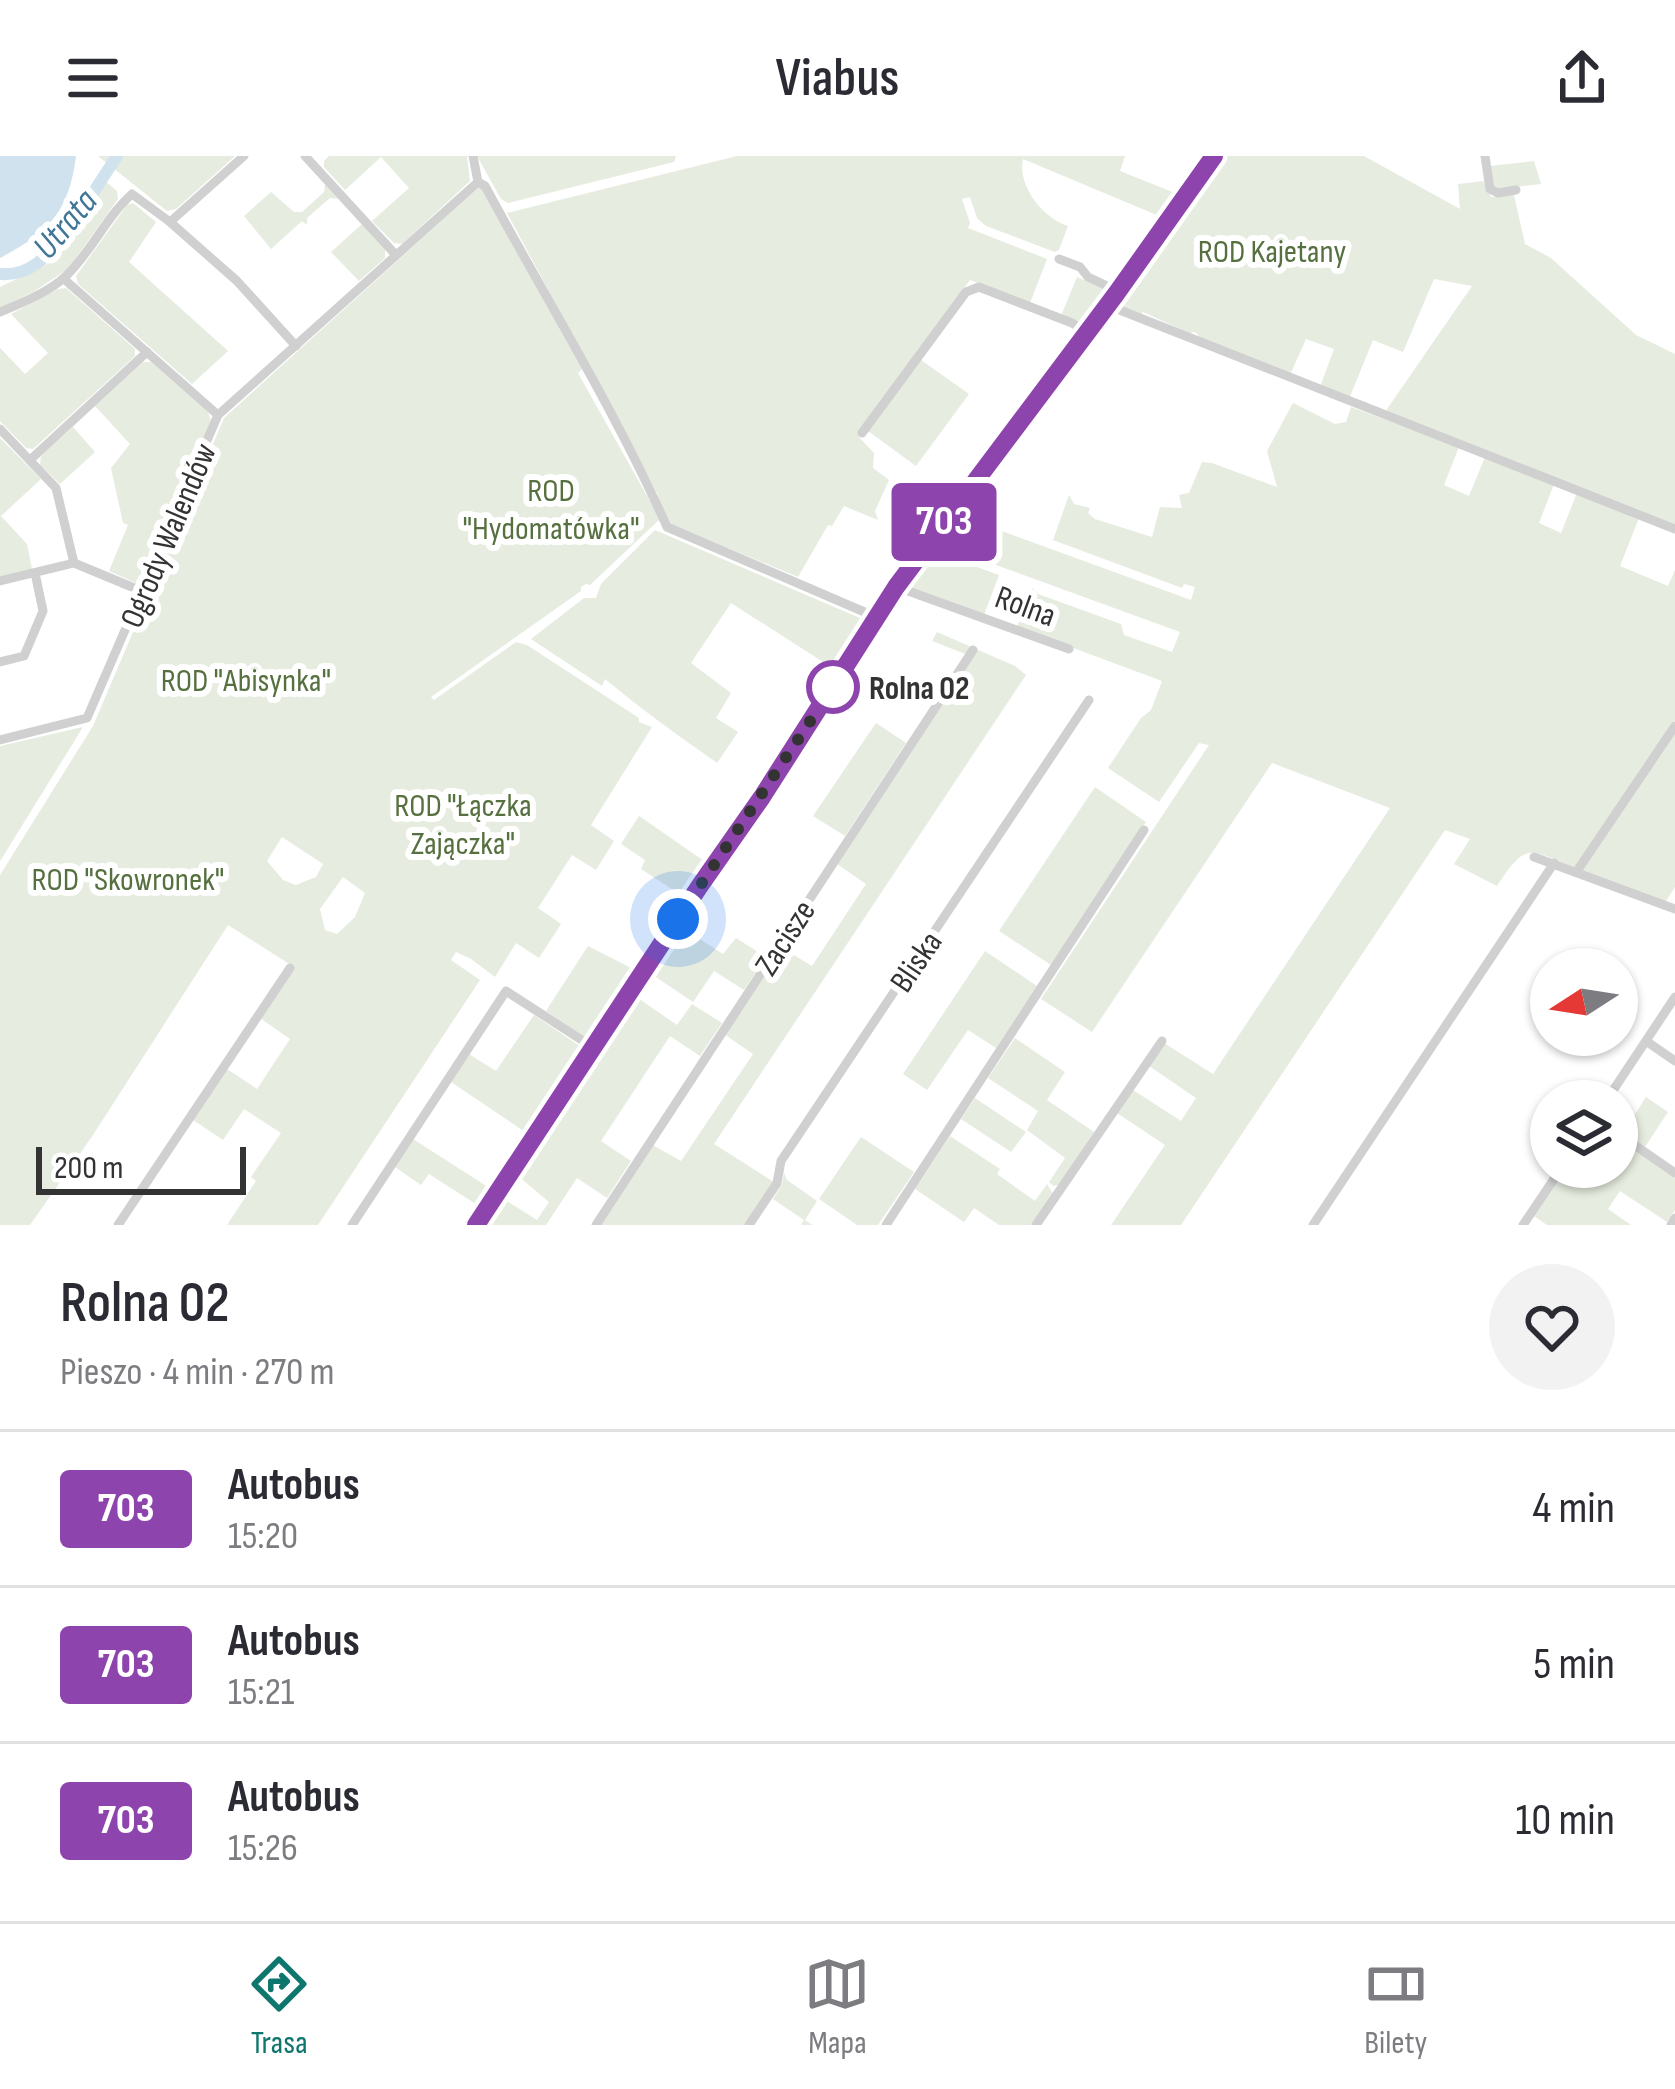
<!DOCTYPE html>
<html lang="pl">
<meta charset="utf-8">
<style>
:root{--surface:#fff;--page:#f2f2f3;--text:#2b2b33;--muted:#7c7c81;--line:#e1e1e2;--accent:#0f766e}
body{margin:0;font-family:"Sofia Sans Condensed",sans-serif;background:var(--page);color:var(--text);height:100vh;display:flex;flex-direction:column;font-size:45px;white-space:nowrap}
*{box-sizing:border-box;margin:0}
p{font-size:39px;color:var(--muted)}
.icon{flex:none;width:66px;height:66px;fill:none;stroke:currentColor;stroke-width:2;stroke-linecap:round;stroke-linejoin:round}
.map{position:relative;height:1069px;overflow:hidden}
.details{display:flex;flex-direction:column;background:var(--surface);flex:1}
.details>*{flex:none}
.badge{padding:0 24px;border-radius:9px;font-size:42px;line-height:78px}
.needle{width:78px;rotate:258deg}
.tools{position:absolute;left:1530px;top:792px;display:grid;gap:24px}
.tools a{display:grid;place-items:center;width:108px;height:108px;border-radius:50%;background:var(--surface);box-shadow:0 3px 9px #0004;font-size:60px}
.scale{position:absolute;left:36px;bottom:30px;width:210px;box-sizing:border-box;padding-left:12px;border:6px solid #333;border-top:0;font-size:33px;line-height:42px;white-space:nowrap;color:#333;-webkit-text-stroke:9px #fff;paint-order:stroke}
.you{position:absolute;width:60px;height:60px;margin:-30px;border:9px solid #fff;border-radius:50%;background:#1a73e8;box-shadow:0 0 0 18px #1a73e833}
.map>.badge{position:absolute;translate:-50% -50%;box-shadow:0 0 0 6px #fff}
.round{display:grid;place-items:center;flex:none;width:126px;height:126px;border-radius:63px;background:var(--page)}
.head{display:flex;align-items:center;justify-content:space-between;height:204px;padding:0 60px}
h1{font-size:57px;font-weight:600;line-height:90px}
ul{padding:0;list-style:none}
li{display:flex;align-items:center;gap:36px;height:156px;padding:0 60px;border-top:3px solid var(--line)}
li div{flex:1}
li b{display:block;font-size:45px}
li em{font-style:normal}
li .badge{min-width:132px;font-weight:700;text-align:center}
header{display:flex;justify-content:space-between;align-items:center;height:156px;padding:0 60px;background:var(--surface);font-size:54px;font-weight:600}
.dock{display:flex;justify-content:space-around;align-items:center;height:168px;border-top:3px solid var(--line);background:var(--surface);font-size:33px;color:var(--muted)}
.dock a{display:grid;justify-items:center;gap:6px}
.dock .active{color:var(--accent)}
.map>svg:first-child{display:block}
.green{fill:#e6ecdf;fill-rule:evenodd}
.water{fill:#cfe2ee}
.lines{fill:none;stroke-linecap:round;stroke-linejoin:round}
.river{stroke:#cfe2ee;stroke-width:12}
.street{stroke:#d0d0d0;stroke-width:9}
.secondary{stroke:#bdbdbd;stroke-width:12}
.line-casing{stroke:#fff;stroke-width:27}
.line{stroke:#8e44ad;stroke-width:18}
.walk{stroke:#333;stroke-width:12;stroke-dasharray:0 21.6}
.stop-dot{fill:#fff;stroke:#8e44ad;stroke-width:6}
.labels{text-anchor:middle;stroke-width:12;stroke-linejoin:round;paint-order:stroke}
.park-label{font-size:33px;fill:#56703f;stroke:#fff}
.street-label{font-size:33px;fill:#333;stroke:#fff}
.stop-label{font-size:33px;font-weight:bold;fill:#333;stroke:#fff;text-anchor:start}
.water-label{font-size:36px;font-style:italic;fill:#3f7597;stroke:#fff}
</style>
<header><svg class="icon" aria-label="menu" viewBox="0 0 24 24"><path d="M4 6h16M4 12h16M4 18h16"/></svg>Viabus<svg class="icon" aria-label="share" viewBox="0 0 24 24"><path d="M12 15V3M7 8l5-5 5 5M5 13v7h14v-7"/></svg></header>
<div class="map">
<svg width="1675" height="1069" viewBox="0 0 1675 1069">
<rect width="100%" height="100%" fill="#fff"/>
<g class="green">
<path d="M 98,0 L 235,0 L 176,53 L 167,55 Z"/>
<path d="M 329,0 L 467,0 L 470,25 L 402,88 L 394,87 L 372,65 L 409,32 L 381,1 L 345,34 L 324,11 L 324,5 Z"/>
<path d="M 477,0 L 676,0 L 674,6 L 508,47 L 501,43 Z"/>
<path d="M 737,0 L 1125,0 L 1120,15 L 1180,39 L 1164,62 L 1023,3 C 1017,27 1040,61 1068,70 L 1059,94 L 1055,96 L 986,70 L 977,62 L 970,41 L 962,43 L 970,67 L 968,72 L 1047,103 L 1030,147 L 970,124 L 859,275 L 859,281 L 874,297 L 873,312 L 889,324 L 875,355 L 878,364 L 844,350 L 832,370 L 828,369 L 798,421 L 665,366 L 658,339 L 507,57 Z"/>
<path d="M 1222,0 L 1364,0 L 1460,53 L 1458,28 L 1483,25 L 1491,41 L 1514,39 L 1525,88 L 1551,102 L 1636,179 L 1675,198 L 1675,369 L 1385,256 L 1472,130 L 1434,123 L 1403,196 L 1373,184 L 1349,243 L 1320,231 L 1334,193 L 1306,183 L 1290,219 L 1203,184 L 1195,176 L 1189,177 L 1143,156 L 1139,159 L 1116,149 Z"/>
<path d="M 1534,5 L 1541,28 L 1496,33 L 1491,23 L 1490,10 Z"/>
<path d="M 105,25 L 117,35 L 118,43 L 68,113 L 33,136 L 0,152 L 0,131 L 47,108 Z"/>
<path d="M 325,28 L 338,43 L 330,42 L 307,62 L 307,69 L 302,65 L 271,93 L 244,60 L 271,36 L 294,56 L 302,56 L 324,36 Z"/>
<path d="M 480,30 L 582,213 L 578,217 L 660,363 L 590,429 L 586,428 L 581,431 L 581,435 L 431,541 L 434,544 L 516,486 L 527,489 L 639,562 L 639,566 L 652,571 L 591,669 L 614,685 L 596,714 L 572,699 L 538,752 L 561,768 L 539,802 L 516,787 L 495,821 L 471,803 L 456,796 L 451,804 L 480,824 L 318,1069 L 227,1069 L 256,1025 L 251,1021 L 281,977 L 244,953 L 223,984 L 193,964 L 227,913 L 257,933 L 290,883 L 260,862 L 294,811 L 228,769 L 93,979 L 30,1069 L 0,1069 L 0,719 L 93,570 L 224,262 ZM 282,681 L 323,708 L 316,721 L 296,729 L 283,724 L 267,705 ZM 343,721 L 365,737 L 355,761 L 337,778 L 325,774 L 320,753 Z"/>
<path d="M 133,47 L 156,66 L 129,106 L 228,195 L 192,228 L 78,128 L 76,120 L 127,49 Z"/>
<path d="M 362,68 L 385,94 L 385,102 L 359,125 L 331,96 Z"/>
<path d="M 1077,121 L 1111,135 L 1085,169 L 1061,160 Z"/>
<path d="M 66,132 L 135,193 L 135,200 L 33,293 L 26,292 L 0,265 L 0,192 L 25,218 L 48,197 L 11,158 L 58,133 Z"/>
<path d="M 921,204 L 969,238 L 916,310 L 868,275 Z"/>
<path d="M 143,206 L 151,206 L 208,256 L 211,265 L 144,423 L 136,427 L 109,415 L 128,369 L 123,367 L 111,312 L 130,288 L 95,250 Z"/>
<path d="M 1293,247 L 1335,268 L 1346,266 L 1351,251 L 1459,291 L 1444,329 L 1469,340 L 1485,301 L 1554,328 L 1539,367 L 1561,377 L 1577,337 L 1639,362 L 1620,410 L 1668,430 L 1675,414 L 1675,564 L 1575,712 C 1528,693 1527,685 1497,730 L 1454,708 L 1470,683 L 1445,674 L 1181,1069 L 1111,1069 L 1165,989 L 1117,957 L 1133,934 L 1181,965 L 1196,942 L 1149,910 L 1164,887 L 1213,918 L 1390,652 L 1272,607 L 1092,876 L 1041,843 L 1209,589 L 1199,587 L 1159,646 L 1108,612 L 1141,562 L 1151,554 L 1162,525 L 1017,471 L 1032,432 L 1038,438 L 1121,468 L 1124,479 L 1172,496 L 1180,476 L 936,387 L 962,353 L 999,374 L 1191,444 L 1195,431 L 1184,428 L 1182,432 L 1053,384 L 1069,339 L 1074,348 L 1090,352 L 1088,357 L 1095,363 L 1152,381 L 1160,351 L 1182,352 L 1179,339 L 1189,337 L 1202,306 L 1212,307 L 1277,331 L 1267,295 Z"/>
<path d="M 73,271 L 95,296 L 60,328 L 40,309 L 41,300 Z"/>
<path d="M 0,282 L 41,323 L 1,360 L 27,388 L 32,413 L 0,421 Z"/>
<path d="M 655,374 L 867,465 L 834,513 L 731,447 L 691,507 L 731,537 L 716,562 L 738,576 L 717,607 C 679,580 641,553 605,523 L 602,530 L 531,483 L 584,442 L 596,442 L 601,428 Z"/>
<path d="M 941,398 L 999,419 L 984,459 L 906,430 L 925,403 Z"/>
<path d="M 937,476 L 1015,510 L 1026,519 L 714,988 L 774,1026 L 745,1069 L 599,1069 L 651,988 L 681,1005 L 753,898 L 724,878 L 781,791 L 812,810 L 866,728 L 837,708 L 973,501 L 932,485 Z"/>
<path d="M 876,567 L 906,587 L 845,680 L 813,660 Z"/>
<path d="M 83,571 L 2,702 L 0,705 L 0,590 Z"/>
<path d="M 1675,575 L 1675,731 L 1664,748 L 1582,715 Z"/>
<path d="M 1095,631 L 1146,666 L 1051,809 L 999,775 Z"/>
<path d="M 639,660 L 707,707 L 684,741 L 641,713 L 645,704 L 621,688 Z"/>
<path d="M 683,772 L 723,798 L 736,782 L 766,801 L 744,834 L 714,815 L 693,846 L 650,817 Z"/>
<path d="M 588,790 L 635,814 L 590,885 L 546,855 Z"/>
<path d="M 985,795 L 1037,830 L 996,892 L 968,874 L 927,934 L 903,918 Z"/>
<path d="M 635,840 L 677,869 L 692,848 L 722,867 L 700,900 L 670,880 L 601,985 L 631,1005 L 607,1042 L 577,1022 L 546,1069 L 483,1069 L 502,1042 L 537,1064 L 549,1046 L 518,1020 Z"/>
<path d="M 534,859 L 584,893 L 528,978 L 451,926 L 469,898 L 496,915 Z"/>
<path d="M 1015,882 L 1065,916 L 1047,944 L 1094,976 L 1059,1029 L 1053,1030 L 1049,1026 L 1065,1002 L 1027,974 L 1038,955 L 988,922 Z"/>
<path d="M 1646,941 L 1668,956 L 1645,991 L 1623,977 Z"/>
<path d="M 975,942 L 1026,976 L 1011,996 L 961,963 Z"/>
<path d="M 950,980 L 1000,1013 L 997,1018 L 1035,1045 L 1047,1028 L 1053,1038 L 1032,1069 L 999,1069 L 974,1052 L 964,1066 L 915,1033 Z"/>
<path d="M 861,981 L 914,1016 L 878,1069 L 857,1069 L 819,1043 Z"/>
<path d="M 413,983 L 491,1033 L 479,1050 L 429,1018 L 421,1029 L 395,1011 Z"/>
<path d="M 1621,985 L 1675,1022 L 1675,1054 L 1667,1066 L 1620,1035 L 1608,1053 L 1631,1069 L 1547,1069 L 1534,1060 L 1567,1011 L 1586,1011 L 1598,1019 L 1604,1011 L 1617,1011 L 1617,992 Z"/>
<path d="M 784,1017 L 787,1024 L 817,1045 L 805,1064 L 812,1069 L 801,1069 L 804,1064 L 773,1043 L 782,1028 Z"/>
</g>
<path class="water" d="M 0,0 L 76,0 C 69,56 49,76 0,102 Z"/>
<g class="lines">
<path class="river" d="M 0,118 C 13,119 25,116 36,108 C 61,91 99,27 117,0"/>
<g class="street">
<path d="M 305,0 L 395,98"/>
<path d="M 473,0 L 478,26 L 485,30 C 546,143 615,254 667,371 L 876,461"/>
<path d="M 1485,0 L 1490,33 L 1498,37 L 1516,34"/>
<path d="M 170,66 L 244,0"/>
<path d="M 1059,103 L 1080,111 L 1088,121 L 1118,135"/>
<path d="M 64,123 L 218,259"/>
<path d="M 1107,149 L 1675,373"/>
<path d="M 0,156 C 22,147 49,136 66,120 C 92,95 106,61 132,38 L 170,66 L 237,125 L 296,190"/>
<path d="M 0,273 L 56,332 L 74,407"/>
<path d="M 862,277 L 966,136 L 979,131 L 1072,167 L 1086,176"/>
<path d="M 30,304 L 147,196"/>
<path d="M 0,425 L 74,407 L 144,436"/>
<path d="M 897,431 L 1069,493"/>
<path d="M 0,506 L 24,500 L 43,455 L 35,417"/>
<path d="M 0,584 L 87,562 L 218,259 L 478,26"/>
<path d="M 1534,701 L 1675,753"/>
<path d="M 1577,715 L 1675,570"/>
<path d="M 1646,885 L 1675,905"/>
<path d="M 1606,945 L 1675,841"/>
<path d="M 1617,977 L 1675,1017"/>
<path d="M 118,1069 L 290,812"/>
<path d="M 352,1069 L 506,835 L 594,892"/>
<path d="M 596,1069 L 973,494"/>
<path d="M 749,1069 L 777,1027 L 781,1005 L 1089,544"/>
<path d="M 886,1069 L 1144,674"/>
<path d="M 1036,1069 L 1162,885"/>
<path d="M 1313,1069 L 1554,707"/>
<path d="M 1523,1069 L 1562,1011"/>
<path d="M 1671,1069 L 1675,1062"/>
</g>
<path class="secondary" d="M 476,1069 L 699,731 L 762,641 L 897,431 L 1146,97 L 1214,0"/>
</g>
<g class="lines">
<g class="line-casing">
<path id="line" d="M 476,1069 L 699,731 L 762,641 L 896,431 L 1116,138 L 1214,0"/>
</g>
<use href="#line" class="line"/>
<path class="walk" d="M 678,763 L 833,531"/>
</g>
<circle class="stop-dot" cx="833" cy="531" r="24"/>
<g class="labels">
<g class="park-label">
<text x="1272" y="106">ROD Kajetany</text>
<text x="551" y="345">ROD<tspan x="551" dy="38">"Hydomatówka"</tspan></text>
<text x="246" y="535">ROD "Abisynka"</text>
<text x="463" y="660">ROD "Łączka<tspan x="463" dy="38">Zajączka"</tspan></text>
<text x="128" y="734">ROD "Skowronek"</text>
</g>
<g class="street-label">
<text transform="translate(167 379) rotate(-67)" y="12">Ogrody Walendów</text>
<text transform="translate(1026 449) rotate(20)" y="12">Rolna</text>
<text transform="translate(784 781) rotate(-57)" y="12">Zacisze</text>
<text transform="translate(915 805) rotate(-56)" y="12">Bliska</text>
</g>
<g class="stop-label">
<text x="869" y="543">Rolna 02</text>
</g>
<g class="water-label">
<text transform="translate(64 67) rotate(-50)" y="13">Utrata</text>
</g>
</g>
</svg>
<div class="tools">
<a><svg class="needle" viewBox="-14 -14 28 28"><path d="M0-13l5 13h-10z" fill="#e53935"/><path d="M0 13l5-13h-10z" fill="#7c7c81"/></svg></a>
<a><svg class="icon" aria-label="layers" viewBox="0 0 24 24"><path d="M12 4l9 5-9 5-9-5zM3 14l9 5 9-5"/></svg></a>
</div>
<div class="scale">200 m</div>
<div class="you" style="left:678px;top:763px"></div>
<b class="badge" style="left:944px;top:366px;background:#8e44ad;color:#fff">703</b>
</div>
<section class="details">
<div class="head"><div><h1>Rolna 02</h1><p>Pieszo · 4 min · 270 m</p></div><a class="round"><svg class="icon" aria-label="heart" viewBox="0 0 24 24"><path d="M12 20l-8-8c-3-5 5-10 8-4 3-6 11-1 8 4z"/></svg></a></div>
<ul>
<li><span class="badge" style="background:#8e44ad;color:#fff">703</span><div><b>Autobus</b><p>15:20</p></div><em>4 min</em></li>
<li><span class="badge" style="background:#8e44ad;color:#fff">703</span><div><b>Autobus</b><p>15:21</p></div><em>5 min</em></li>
<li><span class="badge" style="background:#8e44ad;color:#fff">703</span><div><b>Autobus</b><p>15:26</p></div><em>10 min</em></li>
</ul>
</section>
<nav class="dock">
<a class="active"><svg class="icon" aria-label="directions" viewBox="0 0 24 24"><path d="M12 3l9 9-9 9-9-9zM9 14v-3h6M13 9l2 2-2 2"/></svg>Trasa</a>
<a><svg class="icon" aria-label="map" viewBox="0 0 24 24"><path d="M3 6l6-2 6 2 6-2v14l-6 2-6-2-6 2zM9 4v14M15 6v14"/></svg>Mapa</a>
<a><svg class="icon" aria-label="tickets" viewBox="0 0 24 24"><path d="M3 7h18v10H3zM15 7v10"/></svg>Bilety</a>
</nav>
